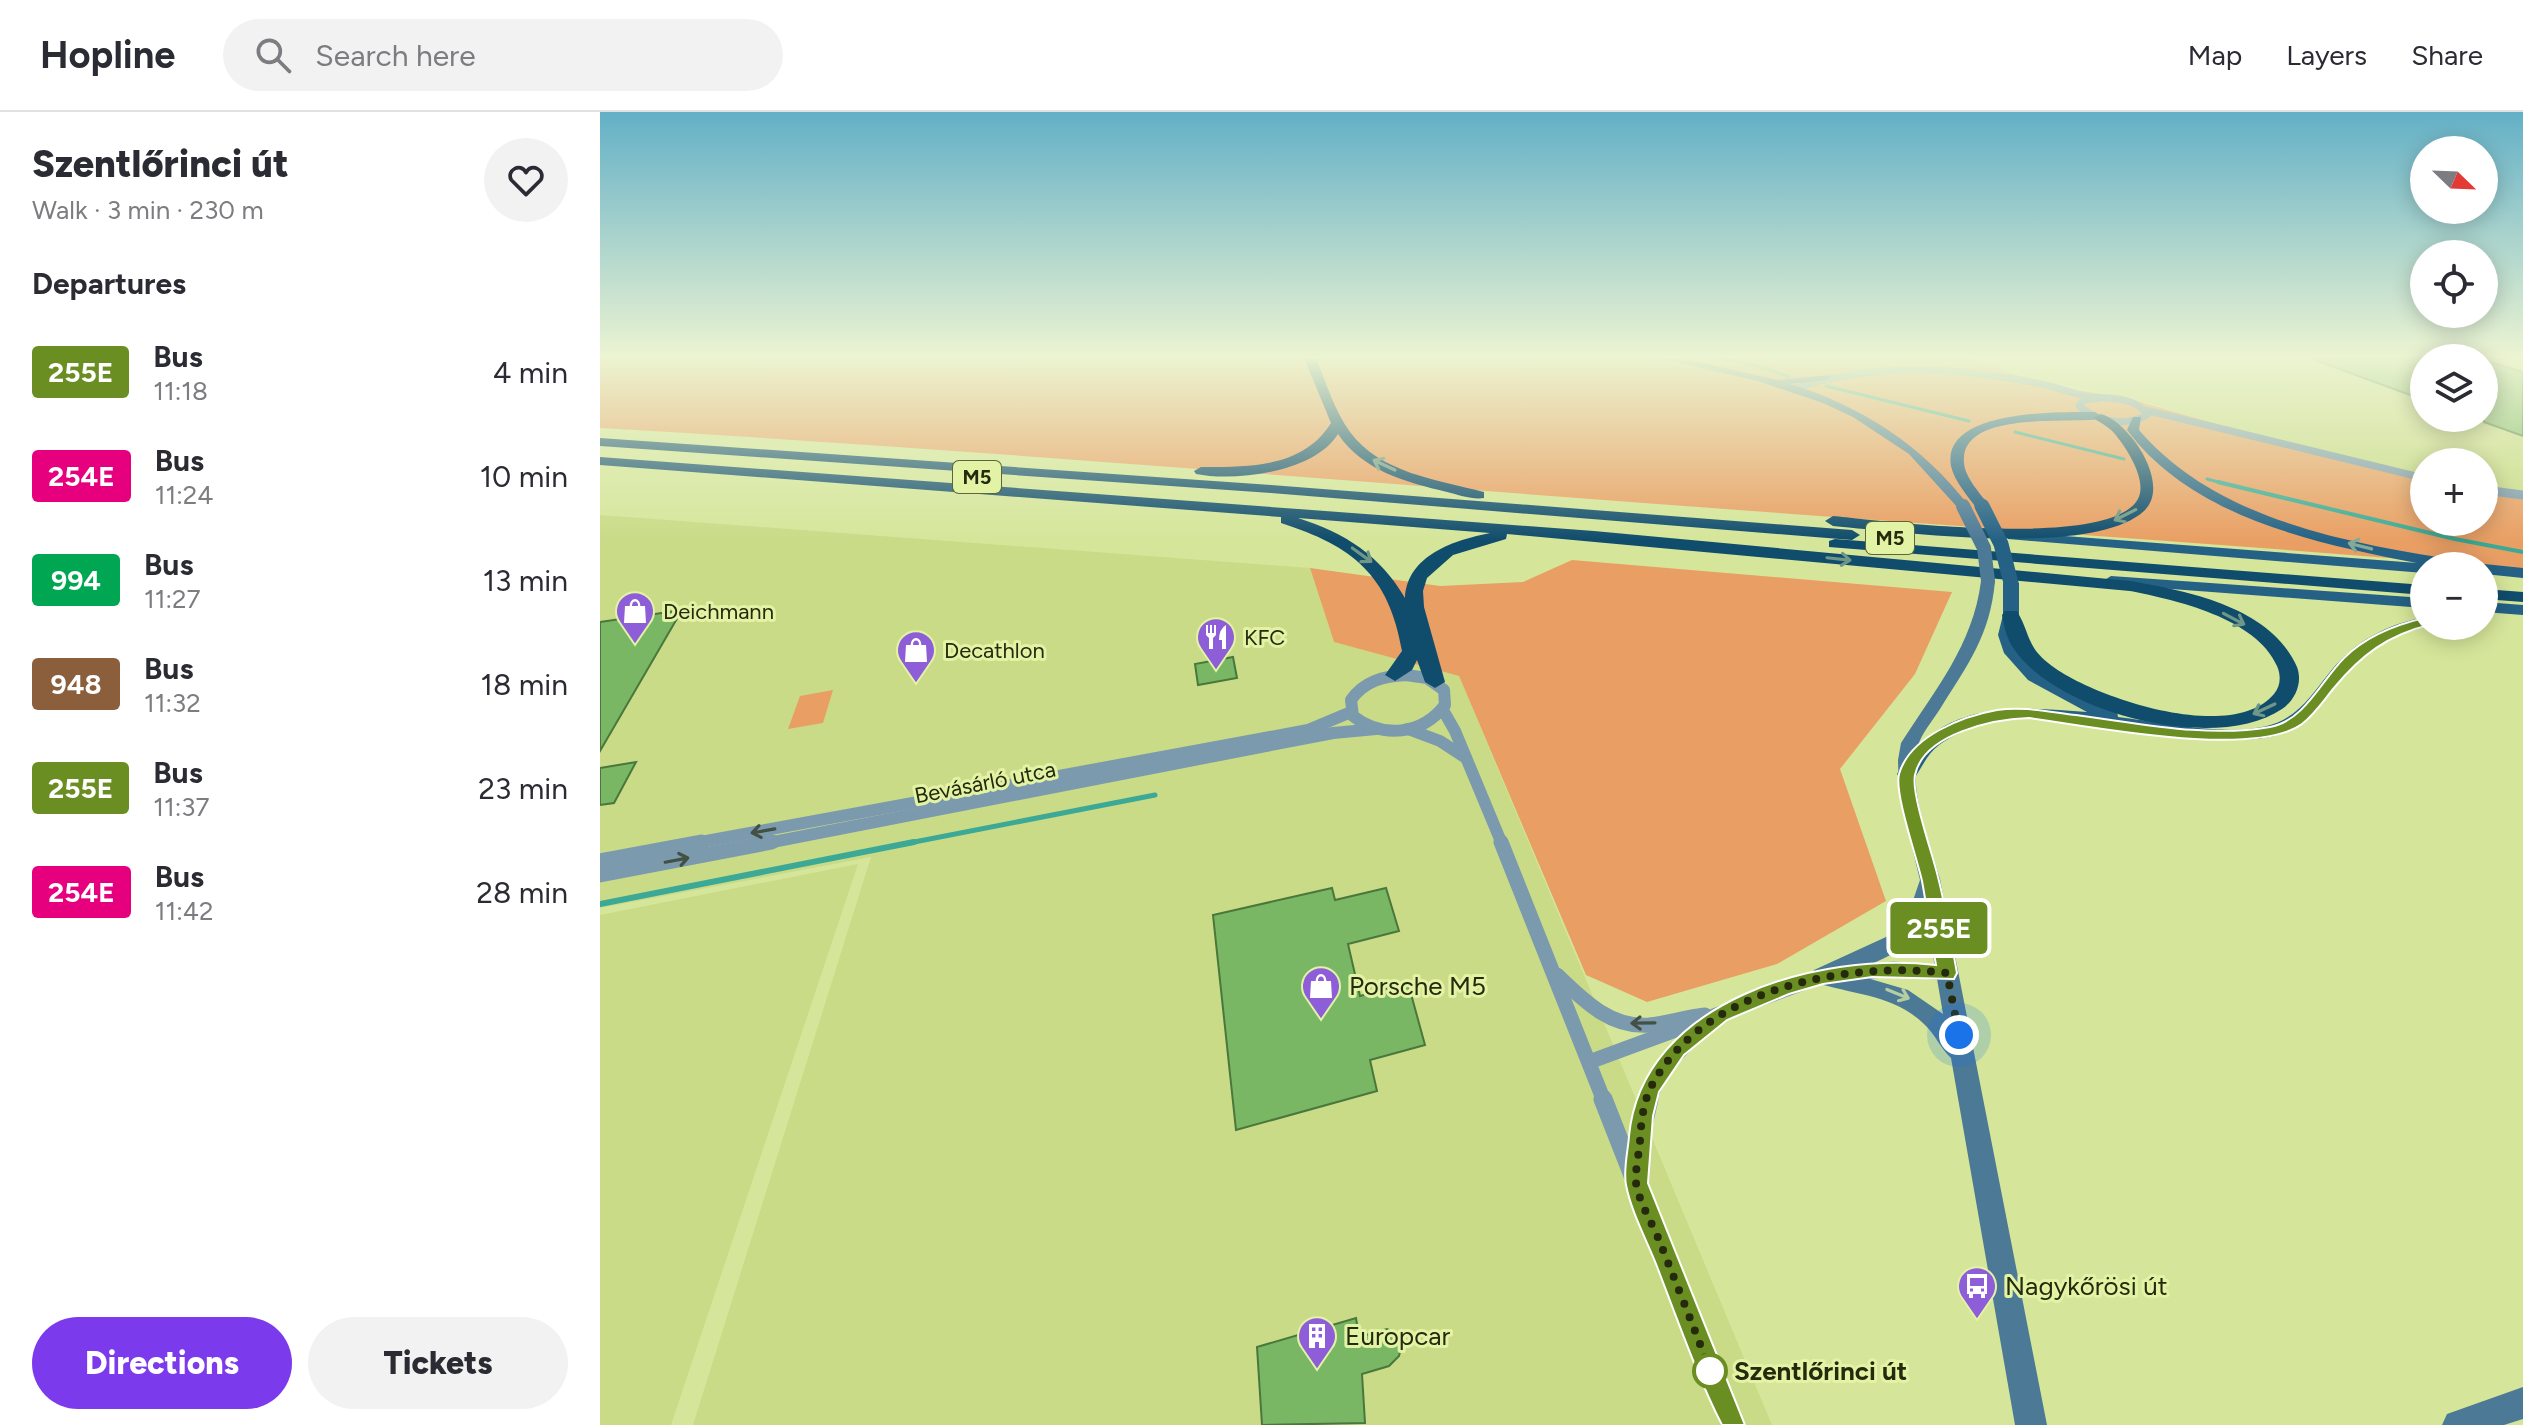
<!DOCTYPE html>
<meta charset="utf-8">
<style>
:root{--surface:#fff;--page:#f2f2f3;--text:#2b2b33;--muted:#7c7c81;--line:#e1e1e2;--accent:#7c3aed}
body{margin:0;font-family:Figtree,sans-serif;background:var(--page);color:var(--text);height:100vh;display:flex;flex-direction:column;font-size:30px;white-space:nowrap}
*{box-sizing:border-box;margin:0}
p{font-size:26px;color:var(--muted)}
.icon{flex:none;width:44px;height:44px;fill:none;stroke:currentColor;stroke-width:2;stroke-linecap:round;stroke-linejoin:round}
.map{position:relative;flex:1;overflow:hidden}
.side{display:flex;flex-direction:column;background:var(--surface);width:600px}
.side>*{flex:none}
.badge{padding:0 16px;border-radius:6px;font-size:28px;line-height:52px}
.needle{width:52px;rotate:113deg}
.tools{position:absolute;left:1810px;top:24px;display:grid;gap:16px}
.tools a{display:grid;place-items:center;width:88px;height:88px;border-radius:50%;background:var(--surface);box-shadow:0 4px 20px #0003;font-size:40px}
.you{position:absolute;width:40px;height:40px;margin:-20px;border:6px solid #fff;border-radius:50%;background:#1a73e8;box-shadow:0 0 0 12px #1a73e833}
.map>.badge{position:absolute;translate:-50% -50%;box-shadow:0 0 0 4px #fff}
h2{padding:0 32px;font-size:30px;line-height:72px}
.round{display:grid;place-items:center;flex:none;width:84px;height:84px;border-radius:42px;background:var(--page)}
.head{display:flex;align-items:center;justify-content:space-between;height:136px;padding:0 32px}
h1{font-size:38px;font-weight:800;line-height:60px}
.action{display:flex;gap:16px;margin-top:auto;padding:16px 32px}
.action a{flex:1;height:92px;border-radius:48px;background:var(--accent);color:#fff;font-size:32px;font-weight:800;line-height:92px;text-align:center}
.action a+a{background:var(--page);color:var(--text)}
ul{padding:0;list-style:none}
li{display:flex;align-items:center;gap:24px;height:104px;padding:0 32px}
li div{flex:1}
li b{display:block;font-size:30px}
li em{font-style:normal}
li .badge{min-width:88px;font-weight:700;text-align:center}
header{display:flex;align-items:center;gap:48px;box-sizing:border-box;height:112px;padding:0 40px;background:var(--surface);border-bottom:2px solid var(--line)}
header strong{font-size:38px}
nav{display:flex;gap:44px;margin-inline-start:auto;font-size:28px}
.search{width:560px;height:72px;background:var(--page);display:flex;align-items:center;gap:20px;box-sizing:border-box;padding:0 28px;border-radius:44px;color:var(--muted);font-size:30px}
main{display:flex;flex:1;min-height:0}
.map>svg:first-child{display:block}
.built{fill:#c9db87;fill-rule:evenodd}
.green{fill:#e99f64}
.lines{fill:none;stroke-linecap:round;stroke-linejoin:round}
.stream-far3{stroke:#3ba995;stroke-width:3}
.stream-far2{stroke:#3ba995;stroke-width:4}
.stream-far1{stroke:#3ba995;stroke-width:5}
.stream{stroke:#3ba995;stroke-width:6}
.building{fill:#79b765;stroke:#4a773c;stroke-width:2}
.street-far4{stroke:#7c9aae;stroke-width:7}
.street-far3{stroke:#7c9aae;stroke-width:9}
.street-far2{stroke:#7c9aae;stroke-width:12}
.street-far1{stroke:#7c9aae;stroke-width:15}
.street{stroke:#7c9aae;stroke-width:19}
.secondary{fill:#4c7996;fill-rule:evenodd}
.primary{fill:#246185;fill-rule:evenodd}
.highway{fill:#104c6c;fill-rule:evenodd}
.secondary-bridge{stroke:#4c7996;stroke-width:14}
.primary-bridge{stroke:#246185;stroke-width:15}
.oneway{stroke:#6e9786}
.oneway2{stroke:#83aa96}
.oneway3{stroke:#435144}
.oneway4{stroke:#b5cea1}
.line{fill:#6b8e23;stroke:#fff;stroke-width:2}
.walk{stroke:#242a0b;stroke-width:8;stroke-dasharray:0 14.4}
.stop-dot{fill:#fff;stroke:#6b8e23;stroke-width:4}
.labels{text-anchor:middle;stroke-width:6;stroke-linejoin:round;paint-order:stroke}
.shield{fill:#e2f3a6;stroke:#5d663a;stroke-width:2}
.shield-label{font-size:20px;font-weight:bold;fill:#242a0b}
.poi-label{font-size:22px;fill:#242a0b;stroke:#e2f3a6;text-anchor:start}
.street-label{font-size:22px;fill:#242a0b;stroke:#e2f3a6}
.near-poi-label{font-size:26px;fill:#242a0b;stroke:#e2f3a6;text-anchor:start}
.near-stop-label{font-size:26px;font-weight:bold;fill:#242a0b;stroke:#e2f3a6;text-anchor:start}
</style>
<header>
<strong>Hopline</strong>
<div class="search"><svg class="icon" aria-label="search" viewBox="0 0 24 24"><circle cx="10" cy="10" r="6"/><path d="M15 15l6 6"/></svg>Search here</div>
<nav><a>Map</a><a>Layers</a><a>Share</a></nav>
</header>
<main>
<section class="side">
<div class="head"><div><h1>Szentlőrinci út</h1><p>Walk · 3 min · 230 m</p></div><a class="round"><svg class="icon" aria-label="heart" viewBox="0 0 24 24"><path d="M12 20l-8-8c-3-5 5-10 8-4 3-6 11-1 8 4z"/></svg></a></div>
<h2>Departures</h2>
<ul>
<li><span class="badge" style="background:#6b8e23;color:#fff">255E</span><div><b>Bus</b><p>11:18</p></div><em>4 min</em></li>
<li><span class="badge" style="background:#e6007e;color:#fff">254E</span><div><b>Bus</b><p>11:24</p></div><em>10 min</em></li>
<li><span class="badge" style="background:#00a651;color:#fff">994</span><div><b>Bus</b><p>11:27</p></div><em>13 min</em></li>
<li><span class="badge" style="background:#8b5e3c;color:#fff">948</span><div><b>Bus</b><p>11:32</p></div><em>18 min</em></li>
<li><span class="badge" style="background:#6b8e23;color:#fff">255E</span><div><b>Bus</b><p>11:37</p></div><em>23 min</em></li>
<li><span class="badge" style="background:#e6007e;color:#fff">254E</span><div><b>Bus</b><p>11:42</p></div><em>28 min</em></li>
</ul>
<div class="action"><a>Directions</a><a>Tickets</a></div>
</section>
<div class="map">
<svg width="1923" height="1313" viewBox="0 0 1923 1313">
<rect width="100%" height="100%" fill="#d5e69a"/>
<g class="built">
<path d="M 1370,246 L 1923,246 L 1923,380 L 1884,375 L 1884,350 L 1824,350 L 1824,364 L 1620,313 L 1548,291 L 1414,262 ZM 1824,246 L 1884,246 L 1884,306 L 1824,306 Z"/>
<path d="M 0,403 L 710,456 L 734,530 L 859,564 L 1172,1313 L 93,1313 L 271,745 L 0,796 Z"/>
<path d="M 258,752 L 71,1313 L 0,1313 L 0,803 Z"/>
</g>
<g class="green">
<path d="M 0,246 L 1370,246 L 1414,262 L 1477,278 L 1527,286 L 1620,313 L 1824,364 L 1824,410 L 1884,410 L 1884,375 L 1923,380 L 1923,457 C 1631,432 1337,413 1044,391 C 696,365 348,336 0,316 Z"/>
<path d="M 972,448 L 1352,480 L 1315,562 L 1240,657 L 1286,789 L 1177,852 L 1047,890 L 986,863 L 859,564 L 734,530 L 710,456 L 840,474 L 923,470 Z"/>
<path d="M 233,578 L 223,611 L 188,617 L 200,584 Z"/>
</g>
<g class="lines">
<g class="stream-far3">
<path d="M 1119,246 L 1166,256 L 1188,265"/>
<path d="M 1226,274 L 1369,309"/>
<path d="M 1415,320 L 1524,347"/>
<path d="M 1607,367 L 1626,372"/>
</g>
<path class="stream-far2" d="M 1618,370 L 1855,427 L 1923,440"/>
<path class="stream-far1" d="M 304,732 L 555,683"/>
<path class="stream" d="M 0,792 L 314,730"/>
</g>
<g class="building">
<path d="M 1712,246 L 1824,246 L 1824,288 L 1712,247 Z"/>
<path d="M 1884,248 L 1923,260 L 1923,324 L 1884,310 Z"/>
<path d="M 82,498 L 0,639 L 0,510 Z"/>
<path d="M 633,545 L 637,566 L 598,573 L 595,552 Z"/>
<path d="M 36,650 L 14,691 L 0,693 L 0,656 Z"/>
<path d="M 732,776 L 735,788 L 786,776 L 799,819 L 748,832 L 760,884 L 808,871 L 825,933 L 770,948 L 777,979 L 636,1018 L 613,803 Z"/>
<path d="M 756,1206 L 759,1225 L 787,1217 L 796,1221 L 802,1232 L 799,1244 L 789,1254 L 762,1262 L 765,1311 L 662,1313 L 657,1235 Z"/>
</g>
<g class="lines">
<g class="street-far4">
<path d="M 1193,277 C 1275,250 1353,255 1437,271 C 1453,274 1469,280 1485,284 C 1506,288 1534,282 1547,303 C 1525,315 1498,310 1479,294 L 1483,288 L 1499,286"/>
<path d="M 1545,298 L 1824,366"/>
</g>
<path class="street-far3" d="M 1884,378 L 1923,383"/>
<g class="street-far2">
<path d="M 806,563 L 827,566 L 844,578 L 845,593 C 822,623 783,627 753,604 L 751,588 C 764,569 784,564 806,563 Z"/>
<path d="M 843,598 L 855,619 L 902,732"/>
<path d="M 808,617 L 840,629 L 866,646"/>
<path d="M 90,732 L 708,618 L 751,600"/>
<path d="M 162,732 L 733,621 L 776,617"/>
</g>
<g class="street-far1">
<path d="M 901,730 L 1004,989"/>
<path d="M 0,749 L 101,730"/>
<path d="M 0,763 L 172,730"/>
<path d="M 957,863 C 983,888 1010,916 1049,913 C 1068,911 1086,905 1105,903"/>
<path d="M 989,950 L 1222,864 L 1294,857 L 1347,861"/>
<path d="M 1049,989 C 1060,954 1085,932 1112,909"/>
</g>
<g class="street">
<path d="M 1003,987 L 1131,1313"/>
<path d="M 1037,1068 L 1042,1017 L 1049,987"/>
</g>
<g class="secondary">
<path d="M 1057,246 L 1095,249 L 1177,268 L 1230,263 L 1231,265 L 1226,268 L 1190,272 C 1262,294 1323,334 1369,394 L 1359,397 L 1309,342 L 1253,305 L 1223,291 L 1158,269 Z"/>
<path d="M 1388,465 L 1395,469 C 1390,524 1368,552 1340,597 C 1333,608 1321,622 1318,634 C 1308,678 1328,726 1340,767 L 1447,1313 L 1415,1313 L 1351,946 C 1341,937 1335,922 1324,912 C 1293,882 1253,883 1214,870 L 1211,864 L 1214,858 L 1286,825 L 1307,806 L 1320,768 L 1299,682 L 1298,648 L 1301,631 C 1335,578 1373,533 1381,469 ZM 1327,808 L 1343,902 L 1308,878 L 1250,861 C 1280,848 1312,838 1327,808 Z"/>
<path d="M 1923,1275 L 1923,1307 L 1904,1313 L 1842,1313 L 1847,1302 Z"/>
</g>
<g class="primary">
<path d="M 1495,300 L 1501,304 L 1499,307 C 1468,312 1359,298 1364,351 C 1365,366 1381,382 1389,394 L 1387,397 L 1377,397 C 1368,384 1354,369 1351,354 C 1341,297 1461,300 1495,300 Z"/>
<path d="M 1533,305 L 1541,305 L 1539,318 C 1617,409 1751,432 1864,449 L 1872,454 L 1830,453 L 1824,454 L 1824,461 L 1408,427 L 1408,421 L 1413,420 L 1817,451 C 1715,431 1593,406 1527,318 Z"/>
<path d="M 1884,452 L 1923,456 L 1923,466 L 1884,462 L 1884,454 L 1878,454 Z"/>
<path d="M 1511,464 L 1824,486 L 1824,496 L 1505,472 L 1503,469 Z"/>
<path d="M 1411,466 L 1419,471 L 1419,503 L 1415,523 L 1421,540 L 1456,571 L 1517,599 L 1518,605 C 1563,610 1643,629 1683,608 C 1704,597 1716,577 1730,560 C 1755,529 1786,513 1824,505 L 1824,514 L 1828,514 C 1804,520 1782,529 1763,545 C 1723,580 1717,622 1656,627 C 1560,635 1423,573 1339,633 C 1328,641 1322,655 1314,667 L 1300,667 L 1297,662 C 1341,588 1411,594 1487,600 L 1428,568 L 1404,541 L 1398,523 L 1403,503 L 1403,471 Z"/>
<path d="M 1884,490 L 1923,493 L 1923,503 L 1884,500 Z"/>
</g>
<g class="highway">
<path d="M 704,246 L 716,246 C 726,270 734,298 750,320 C 780,361 838,368 884,380 L 884,386 C 873,388 859,383 847,380 C 806,370 763,359 738,322 C 715,360 636,370 596,362 L 594,359 L 601,355 C 649,355 703,356 731,311 Z"/>
<path d="M 1501,302 C 1530,310 1572,373 1544,399 C 1492,446 1302,420 1233,414 L 1225,409 L 1233,404 C 1286,409 1510,438 1538,387 C 1548,368 1526,335 1514,321 C 1508,314 1500,311 1494,306 Z"/>
<path d="M 0,326 L 671,373 L 1252,418 L 1260,423 L 1252,428 L 671,381 L 0,334 Z"/>
<path d="M 0,345 L 994,419 L 1530,469 C 1588,479 1671,495 1697,555 C 1703,571 1695,588 1682,597 C 1616,642 1457,601 1414,537 C 1407,527 1404,515 1402,503 L 1405,499 L 1417,499 C 1431,523 1426,535 1452,554 C 1495,586 1632,632 1674,582 C 1681,574 1681,563 1677,554 C 1656,506 1576,488 1530,479 L 907,422 L 906,427 L 853,443 L 827,466 L 823,479 L 824,495 L 845,570 L 835,576 L 825,570 L 817,548 L 812,558 L 795,569 L 785,563 L 802,539 C 789,463 753,434 681,411 L 681,405 L 0,353 ZM 698,406 L 890,421 C 855,428 807,443 805,486 C 780,443 745,421 698,406 Z"/>
<path d="M 1235,427 L 1824,473 L 1824,483 L 1229,435 L 1229,429 Z"/>
<path d="M 1884,477 L 1923,480 L 1923,490 L 1884,487 Z"/>
</g>
<path class="secondary-bridge" d="M 1363,394 L 1384,436 L 1388,469"/>
<path class="primary-bridge" d="M 1382,394 L 1401,432 L 1411,471"/>
</g>
<defs><path id="oneway-shaft" d="M-6 0H5M1.5-3L5.5 0L1.5 3" fill="none" stroke-width="1.6" stroke-linecap="round" stroke-linejoin="round" transform="scale(2)"/></defs>
<g class="oneway">
<use href="#oneway-shaft" transform="translate(784 353) rotate(-155)"/>
<use href="#oneway-shaft" transform="translate(1525 403) rotate(153)"/>
<use href="#oneway-shaft" transform="translate(762 443) rotate(36)"/>
<use href="#oneway-shaft" transform="translate(1239 447) rotate(6)"/>
<use href="#oneway-shaft" transform="translate(1634 507) rotate(28)"/>
<use href="#oneway-shaft" transform="translate(1664 597) rotate(155)"/>
</g>
<use class="oneway2" href="#oneway-shaft" transform="translate(1760 434) rotate(-166)"/>
<g class="oneway3">
<use href="#oneway-shaft" transform="translate(163 719) rotate(170)"/>
<use href="#oneway-shaft" transform="translate(77 748) rotate(-11)"/>
<use href="#oneway-shaft" transform="translate(1043 911) rotate(179)"/>
</g>
<use class="oneway4" href="#oneway-shaft" transform="translate(1298 882) rotate(22)"/>
<linearGradient id="sky" x2="0" y2="1"><stop stop-color="#63b0c7"/><stop offset="0.57" stop-color="#ecf4d2"/><stop offset="1" stop-color="#ecf4d2" stop-opacity="0"/></linearGradient>
<rect width="1923" height="429" fill="url(#sky)"/>
<path class="line" d="M 1824,506 L 1830,510 L 1829,513 C 1788,523 1761,543 1734,576 C 1724,588 1715,602 1702,612 C 1654,647 1489,614 1429,606 C 1395,607 1324,621 1315,663 C 1311,682 1333,743 1338,765 C 1346,796 1351,829 1357,861 L 1354,867 L 1272,865 L 1223,872 L 1189,882 L 1127,908 L 1084,943 L 1059,980 L 1053,1004 L 1048,1071 L 1145,1313 L 1122,1313 C 1098,1266 1078,1209 1056,1152 C 1046,1127 1031,1099 1026,1073 C 1023,1058 1028,1039 1029,1024 C 1042,888 1221,839 1336,853 C 1331,825 1327,796 1322,769 C 1317,746 1294,681 1299,662 C 1310,624 1363,604 1397,598 C 1423,594 1450,600 1476,603 C 1539,611 1606,626 1670,615 C 1704,609 1721,569 1744,546 C 1766,524 1794,513 1824,506 Z"/>
<g class="lines">
<path class="walk" d="M 1110,1259 C 1094,1215 1076,1171 1059,1128 C 1052,1111 1039,1090 1036,1071 C 1035,1058 1039,1042 1040,1029 C 1041,1011 1043,991 1051,975 C 1102,876 1246,849 1347,861 L 1359,923"/>
</g>
<defs>
<g id="shop-pin" transform="scale(2)"><path d="M0 17L-7.5 6A9.5 9.5 0 1 1 7.5 6Z" fill="#8d5ed7" stroke="#e2f3a6"/><path d="M-5-2.5h2.3a2.7 3.5 0 0 1 5.4 0H5L5.5 6h-11ZM-1.5-2.5h3a1.5 2.3 0 0 0-3 0Z" fill="#fff"/></g>
<g id="restaurant-pin" transform="scale(2)"><path d="M0 17L-7.5 6A9.5 9.5 0 1 1 7.5 6Z" fill="#8d5ed7" stroke="#e2f3a6"/><path d="M-5-6h1v4h1v-4h1v4h1v-4h1v5L-1.5 .5V6h-2V.5L-5-1ZM5-6V6H3V1.5H1.5Q1.5-4 5-6Z" fill="#fff"/></g>
<g id="bus-pin" transform="scale(2)"><path d="M0 17L-7.5 6A9.5 9.5 0 1 1 7.5 6Z" fill="#8d5ed7" stroke="#e2f3a6"/><path d="M-5-6H5V4H4V6H2V4H-2V6H-4V4H-5ZM-3.5-4V0h7V-4ZM-3.5 1.2v1.5H-2V1.2ZM2 1.2v1.5H3.5V1.2Z" fill="#fff"/></g>
<g id="building-pin" transform="scale(2)"><path d="M0 17L-7.5 6A9.5 9.5 0 1 1 7.5 6Z" fill="#8d5ed7" stroke="#e2f3a6"/><path d="M-4-6H4V6H1V3H-1V6H-4ZM-2.5-4.3h1.7v1.8h-1.7ZM.8-4.3h1.7v1.8H.8ZM-2.5-1h1.7V.8h-1.7ZM.8-1h1.7V.8H.8Z" fill="#fff"/></g>
</defs>
<g fill-rule="evenodd">
<use href="#shop-pin" x="35" y="499"/>
<use href="#restaurant-pin" x="616" y="525"/>
<use href="#shop-pin" x="316" y="538"/>
<use href="#shop-pin" x="721" y="874"/>
<use href="#bus-pin" x="1377" y="1174"/>
<use href="#building-pin" x="717" y="1224"/>
</g>
<circle class="stop-dot" cx="1110" cy="1259" r="16"/>
<g class="labels">
<g class="shield">
<rect x="353" y="349" width="48" height="32" rx="6"/>
<rect x="1266" y="410" width="48" height="32" rx="6"/>
</g>
<g class="shield-label">
<text x="377" y="372">M5</text>
<text x="1290" y="433">M5</text>
</g>
<g class="poi-label">
<text x="63" y="507">Deichmann</text>
<text x="644" y="533">KFC</text>
<text x="344" y="546">Decathlon</text>
</g>
<g class="street-label">
<text transform="translate(385 670) rotate(-11)" y="8">Bevásárló utca</text>
</g>
<g class="near-poi-label">
<text x="749" y="883">Porsche M5</text>
<text x="1405" y="1183">Nagykőrösi út</text>
<text x="745" y="1233">Europcar</text>
</g>
<g class="near-stop-label">
<text x="1134" y="1268">Szentlőrinci út</text>
</g>
</g>
</svg>
<div class="tools">
<a><svg class="needle" viewBox="-14 -14 28 28"><path d="M0-13l5 13h-10z" fill="#e53935"/><path d="M0 13l5-13h-10z" fill="#7c7c81"/></svg></a>
<a><svg class="icon" aria-label="locate" viewBox="0 0 24 24"><circle cx="12" cy="12" r="6"/><path d="M12 2v4M12 18v4M2 12h4M18 12h4"/></svg></a>
<a><svg class="icon" aria-label="layers" viewBox="0 0 24 24"><path d="M12 4l9 5-9 5-9-5zM3 14l9 5 9-5"/></svg></a>
<a>+</a>
<a>−</a>
</div>
<div class="you" style="left:1359px;top:923px"></div>
<b class="badge" style="left:1339px;top:816px;background:#6b8e23;color:#fff">255E</b>
</div>
</main>
